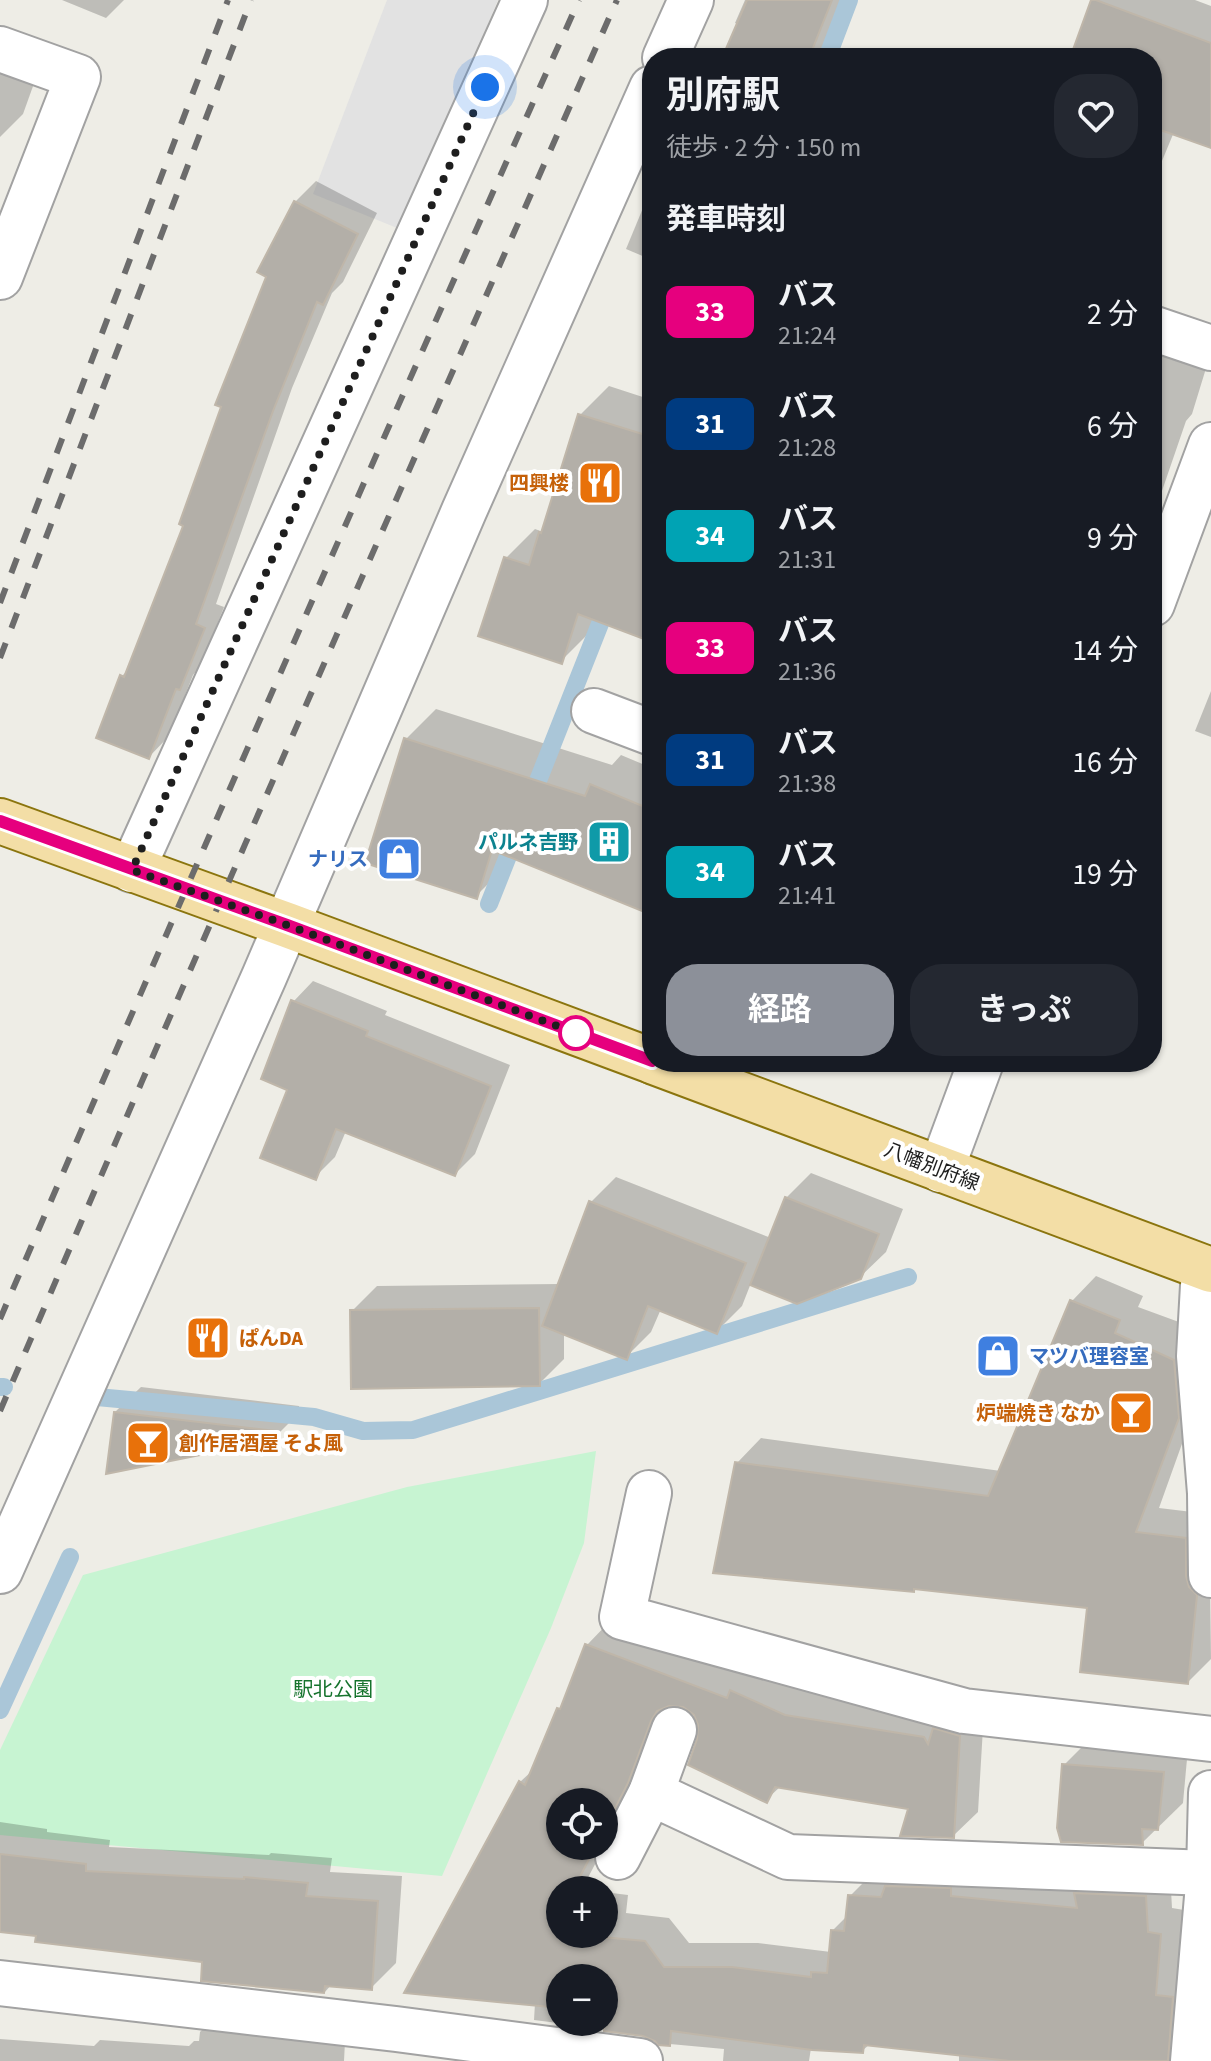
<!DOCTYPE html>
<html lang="ja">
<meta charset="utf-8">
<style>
:root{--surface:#171b24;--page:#242831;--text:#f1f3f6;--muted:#9ea1a6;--accent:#8c9099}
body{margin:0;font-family:"Source Sans 3","Noto Sans JP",sans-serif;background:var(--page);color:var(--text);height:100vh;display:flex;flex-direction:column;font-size:30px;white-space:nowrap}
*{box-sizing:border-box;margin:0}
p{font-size:26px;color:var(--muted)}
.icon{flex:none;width:44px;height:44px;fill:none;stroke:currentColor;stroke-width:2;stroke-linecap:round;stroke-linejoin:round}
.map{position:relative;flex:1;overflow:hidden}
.panel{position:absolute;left:642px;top:48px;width:520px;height:1024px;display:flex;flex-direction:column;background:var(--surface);border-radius:32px;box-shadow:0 2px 6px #0004}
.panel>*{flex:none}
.badge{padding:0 16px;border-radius:12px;font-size:28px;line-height:52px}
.fabs{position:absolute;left:546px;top:1788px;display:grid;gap:16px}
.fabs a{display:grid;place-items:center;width:72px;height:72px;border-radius:50%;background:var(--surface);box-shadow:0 2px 6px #0004;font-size:40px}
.you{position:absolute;width:40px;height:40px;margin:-20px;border:6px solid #fff;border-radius:50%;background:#1a73e8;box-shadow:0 0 0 12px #1a73e833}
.map>.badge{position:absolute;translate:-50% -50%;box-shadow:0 0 0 4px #fff}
h2{padding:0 24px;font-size:30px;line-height:72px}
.round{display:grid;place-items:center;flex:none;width:84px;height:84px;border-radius:32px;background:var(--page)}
.overview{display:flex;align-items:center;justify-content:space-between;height:136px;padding:0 24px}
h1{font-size:38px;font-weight:700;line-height:60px}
.cta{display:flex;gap:16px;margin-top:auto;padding:16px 24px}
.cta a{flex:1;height:92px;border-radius:32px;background:var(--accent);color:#fff;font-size:32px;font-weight:700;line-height:92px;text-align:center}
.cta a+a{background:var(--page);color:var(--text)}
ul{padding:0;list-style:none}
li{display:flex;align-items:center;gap:24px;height:112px;padding:0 24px}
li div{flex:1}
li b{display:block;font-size:30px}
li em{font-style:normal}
li .badge{min-width:88px;font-weight:700;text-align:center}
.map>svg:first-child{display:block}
.park{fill:#c7f4d2}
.parking{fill:#e2e2e2}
.shadow{fill:#0003;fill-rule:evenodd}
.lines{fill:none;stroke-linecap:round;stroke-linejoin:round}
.stream{stroke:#aac6d8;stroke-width:18}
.building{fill:#b3afa8;stroke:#bfb6a9;stroke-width:2}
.minor-casing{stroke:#a2a2a2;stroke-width:48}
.major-casing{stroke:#8b750e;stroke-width:48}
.minor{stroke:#fff;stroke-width:44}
.major{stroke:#f3dea6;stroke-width:44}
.rail{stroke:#6c6c6c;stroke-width:6;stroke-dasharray:16 16;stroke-linecap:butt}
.line-casing{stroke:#fff;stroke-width:18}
.line{stroke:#e6007e;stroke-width:12}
.walk{stroke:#1e1e1e;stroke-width:8;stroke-dasharray:0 14.4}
.stop-dot{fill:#fff;stroke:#e6007e;stroke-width:4}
.labels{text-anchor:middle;stroke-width:8;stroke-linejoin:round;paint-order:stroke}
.food-label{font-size:20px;font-weight:bold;fill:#c56008;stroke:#fff;text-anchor:end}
.culture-label{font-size:20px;font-weight:bold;fill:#0d838f;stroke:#fff;text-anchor:end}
.shop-label{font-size:20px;font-weight:bold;fill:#366cbe;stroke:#fff;text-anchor:end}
.street-label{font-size:20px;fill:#1e1e1e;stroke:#fff}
.park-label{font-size:20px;fill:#16732d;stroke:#fff}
</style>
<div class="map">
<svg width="1211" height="2061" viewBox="0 0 1211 2061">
<rect width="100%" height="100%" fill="#eeede6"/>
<path class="park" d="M 596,1451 L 584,1543 L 551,1628 L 442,1876 L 0,1835 L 0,1750 L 83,1575 L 407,1487 Z"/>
<path class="parking" d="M 387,0 L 498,0 L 402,230 L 313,194 Z"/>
<g class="shadow">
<path d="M 62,0 L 124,0 L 106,18 Z"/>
<path d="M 745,0 L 847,0 L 827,51 L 850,58 L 724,58 L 738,24 L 735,23 Z"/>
<path d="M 1093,0 L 1195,0 L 1211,6 L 1211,146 L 1174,132 L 1152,185 L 1152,58 L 1072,58 Z"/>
<path d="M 0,48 L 41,64 L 23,114 L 0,137 Z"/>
<path d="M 316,181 L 377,213 L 343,282 L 332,293 L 292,388 L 216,604 L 224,607 L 200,667 L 193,675 L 169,736 L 149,757 L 122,676 L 130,668 L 186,525 L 295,202 Z"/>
<path d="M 652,199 L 652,260 L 626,249 L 643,208 Z"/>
<path d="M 1152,334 L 1211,352 L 1192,414 L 1186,421 L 1152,520 Z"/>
<path d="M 609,386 L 652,400 L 652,640 L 595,618 L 590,632 L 561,661 L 506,558 L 535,529 L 543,532 L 580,415 Z"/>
<path d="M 1211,691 L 1211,737 L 1195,731 Z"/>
<path d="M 436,709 L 612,765 L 621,755 L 652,768 L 652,913 L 510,855 L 506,866 L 476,896 L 406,739 Z"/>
<path d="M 313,981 L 387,1011 L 385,1015 L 510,1065 L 475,1154 L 455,1174 L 346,1131 L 335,1157 L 315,1177 L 293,1002 Z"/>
<path d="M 913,1062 L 935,1062 L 929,1068 Z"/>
<path d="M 811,1173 L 903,1209 L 886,1252 L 860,1277 L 751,1283 L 742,1306 L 717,1331 L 661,1309 L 651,1332 L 626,1357 L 564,1333 L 564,1359 L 539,1384 L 352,1311 L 377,1286 L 560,1284 L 591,1202 L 616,1177 L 771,1238 L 786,1198 Z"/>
<path d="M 1096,1276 L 1143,1296 L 1138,1307 L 1198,1329 L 1202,1388 L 1159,1508 L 1209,1514 L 1211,1659 L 1188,1682 L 1089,1606 L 916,1588 L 913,1590 L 737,1463 L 761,1438 L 1001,1471 L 1072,1301 Z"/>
<path d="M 141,1387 L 299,1406 L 299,1413 L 274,1438 L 115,1412 Z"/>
<path d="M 611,1620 L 984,1711 L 978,1812 L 953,1836 L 911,1808 L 781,1786 L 766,1800 L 701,1726 L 695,1713 L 682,1704 L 671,1703 L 652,1756 L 582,1889 L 590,1890 L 560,1890 L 560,1934 L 604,1934 L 604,1892 L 628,1895 L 626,1913 L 669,1918 L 689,1943 L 758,1943 L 831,1952 L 833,1930 L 847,1916 L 850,1896 L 875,1871 L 1170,1872 L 1172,1908 L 1184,1910 L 1189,2061 L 959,2061 L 959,2055 L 870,2044 L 862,2051 L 811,2048 L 809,2061 L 723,2061 L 724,2049 L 659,2043 L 644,2034 L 534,2020 L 535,2003 L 520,1782 L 534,1769 L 559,1709 L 565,1703 L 587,1645 ZM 560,1802 L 604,1802 L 604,1846 L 560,1846 ZM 560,1978 L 604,1978 L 604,2022 L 560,2022 Z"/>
<path d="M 1089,1740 L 1188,1748 L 1183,1803 L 1142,1843 L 1064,1765 Z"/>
<path d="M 0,1822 L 47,1829 L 47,1832 L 110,1840 L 109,1847 L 269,1855 L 271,1853 L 332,1858 L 330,1872 L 402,1876 L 396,1963 L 371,1988 L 332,1984 L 324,1993 L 203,1979 L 204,1960 L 0,1930 Z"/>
<path d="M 224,2008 L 346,2022 L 344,2061 L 0,2061 L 0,2039 L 94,2046 L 100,2040 L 189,2046 L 194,2041 L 199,2041 L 200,2032 Z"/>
</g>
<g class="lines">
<g class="stream">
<path d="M 827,58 L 849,0"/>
<path d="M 530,801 L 609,601"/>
<path d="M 489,904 L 516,836"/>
<path d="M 0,1387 L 4,1387"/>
<path d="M 86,1396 L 314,1417 L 363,1431 L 413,1430 L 908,1277"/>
<path d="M 0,1710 L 70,1557"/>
</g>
</g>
<g class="building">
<path d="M 747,0 L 832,0 L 809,58 L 722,58 Z"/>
<path d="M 1091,0 L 1096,0 L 1211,43 L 1211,148 L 1152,127 L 1152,58 L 1070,58 Z"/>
<path d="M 294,201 L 358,234 L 323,305 L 317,302 L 273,411 L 196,624 L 205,628 L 180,690 L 176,689 L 149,759 L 96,738 L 120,675 L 124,677 L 183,526 L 179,524 L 221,407 L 215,405 L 266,277 L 257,272 Z"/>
<path d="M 578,414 L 652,437 L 652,642 L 578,614 L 562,664 L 478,636 L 504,557 L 529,565 L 539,532 L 541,533 Z"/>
<path d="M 404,738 L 585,796 L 590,784 L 652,810 L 652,915 L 492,850 L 477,899 L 365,863 Z"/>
<path d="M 291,1000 L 368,1031 L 366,1036 L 491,1086 L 455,1176 L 336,1129 L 316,1180 L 260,1158 L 287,1090 L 261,1079 Z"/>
<path d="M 785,1197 L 879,1234 L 861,1279 L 797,1304 L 750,1285 Z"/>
<path d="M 589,1201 L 746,1263 L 717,1334 L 648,1306 L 627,1360 L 542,1326 Z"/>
<path d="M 1070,1300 L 1120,1320 L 1115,1333 L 1174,1360 L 1179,1418 L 1136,1532 L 1186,1538 L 1186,1576 L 1189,1587 L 1197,1595 L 1188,1684 L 1080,1672 L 1087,1608 L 914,1589 L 914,1592 L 713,1573 L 735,1462 L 988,1496 Z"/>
<path d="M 539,1308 L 540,1386 L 351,1389 L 350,1310 Z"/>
<path d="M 114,1412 L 275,1431 L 275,1440 L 106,1474 Z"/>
<path d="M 585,1644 L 727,1698 L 730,1690 L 785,1715 L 924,1737 L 928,1744 L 933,1728 L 960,1736 L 954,1838 L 900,1836 L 908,1809 L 775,1787 L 767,1803 L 688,1765 L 697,1739 L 698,1725 L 694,1715 L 683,1707 L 669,1706 L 657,1711 L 651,1721 L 628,1783 L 604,1830 L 604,1802 L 560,1802 L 560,1846 L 596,1846 L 573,1890 L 560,1890 L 560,1934 L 602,1934 L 602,1937 L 645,1941 L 664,1967 L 732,1967 L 811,1977 L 811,1972 L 827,1973 L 831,1930 L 844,1931 L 848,1895 L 881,1897 L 885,1886 L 951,1888 L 951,1896 L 1077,1908 L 1074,1893 L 1146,1896 L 1148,1932 L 1161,1934 L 1156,1995 L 1173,1997 L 1168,2061 L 1010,2061 L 864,2045 L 863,2053 L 812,2050 L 671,2031 L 670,2046 L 658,2045 L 655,2041 L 643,2036 L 604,2031 L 604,1978 L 560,1978 L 560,2008 L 404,1993 L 519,1781 L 525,1785 L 557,1708 L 560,1709 Z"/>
<path d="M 1062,1764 L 1164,1772 L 1158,1830 L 1142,1829 L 1143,1845 L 1061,1842 L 1057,1828 Z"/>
<path d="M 0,1854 L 86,1864 L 86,1871 L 244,1879 L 244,1877 L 308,1883 L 306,1896 L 378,1901 L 372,1990 L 325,1986 L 324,1993 L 201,1981 L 202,1962 L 35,1942 L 36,1936 L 0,1932 Z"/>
</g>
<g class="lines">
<g class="minor-casing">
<g id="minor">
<path d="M 0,49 L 78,77 L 0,277"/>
<path d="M 665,58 L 691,0"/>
<path d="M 1152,328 L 1211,348"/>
<path d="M 1152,604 L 1211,445"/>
<path d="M 594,711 L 652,733"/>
<path d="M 132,870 L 525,0"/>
<path d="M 941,1170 L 981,1062"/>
<path d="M 1204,1268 L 1199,1356 L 1210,1493 L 1211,1575"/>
<path d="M 649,1493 L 622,1617 L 964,1711 L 1211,1739"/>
<path d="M 0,1571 L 264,977 L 464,511 L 652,88"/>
<path d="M 651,1793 L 788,1857 L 1209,1873"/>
<path d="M 618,1857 L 651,1793 L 674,1730"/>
<path d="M 0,1983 L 396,2029 L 640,2061"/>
<path d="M 1193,2061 L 1209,1873 L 1211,1793"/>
</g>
</g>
<g class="major-casing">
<g id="major">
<path d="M 0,821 L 287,925 L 652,1061"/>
<path d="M 654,1062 L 1211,1270"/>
</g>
</g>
<use href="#minor" class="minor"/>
<use href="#major" class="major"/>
<g class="rail">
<path d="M 0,603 L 228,0"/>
<path d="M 0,658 L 251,0"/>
<path d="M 0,1319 C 190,878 382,438 579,0"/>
<path d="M 0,1411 C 202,939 409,469 617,0"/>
</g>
</g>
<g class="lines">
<g class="line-casing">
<path id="line" d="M 0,821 L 287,925 L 652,1061"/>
</g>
<use href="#line" class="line"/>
<path class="walk" d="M 485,87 L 132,870 L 287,925 L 576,1033"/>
</g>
<defs>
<g id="restaurant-square" transform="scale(2.3)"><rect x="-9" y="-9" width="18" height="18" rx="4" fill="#e8710a" stroke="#fff"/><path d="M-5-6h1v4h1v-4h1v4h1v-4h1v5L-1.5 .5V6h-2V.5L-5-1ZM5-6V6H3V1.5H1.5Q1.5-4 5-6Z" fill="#fff"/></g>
<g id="building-square" transform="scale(2.3)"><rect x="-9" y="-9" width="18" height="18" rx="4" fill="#0f9aa8" stroke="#fff"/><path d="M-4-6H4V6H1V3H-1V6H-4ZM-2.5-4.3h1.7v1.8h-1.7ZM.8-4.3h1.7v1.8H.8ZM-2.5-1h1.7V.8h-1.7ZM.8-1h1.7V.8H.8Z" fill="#fff"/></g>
<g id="shop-square" transform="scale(2.3)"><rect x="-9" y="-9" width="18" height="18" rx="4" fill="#3f7fe0" stroke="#fff"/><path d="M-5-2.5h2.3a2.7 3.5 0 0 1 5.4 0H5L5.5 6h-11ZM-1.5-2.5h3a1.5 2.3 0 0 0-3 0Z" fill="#fff"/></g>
<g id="bar-square" transform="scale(2.3)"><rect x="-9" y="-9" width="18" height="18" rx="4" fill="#e8710a" stroke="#fff"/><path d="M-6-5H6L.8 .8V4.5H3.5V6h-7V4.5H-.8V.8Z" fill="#fff"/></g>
</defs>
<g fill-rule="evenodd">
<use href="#restaurant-square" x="600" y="483"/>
<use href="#building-square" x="609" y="842"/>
<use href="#shop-square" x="399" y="859"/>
<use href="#restaurant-square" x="208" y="1338"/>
<use href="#shop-square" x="998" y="1356"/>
<use href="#bar-square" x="1131" y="1413"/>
<use href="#bar-square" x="148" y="1443"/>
</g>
<circle class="stop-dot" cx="576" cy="1033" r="16"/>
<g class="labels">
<g class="food-label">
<text x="569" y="490">四興楼</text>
<text x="239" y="1345" text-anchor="start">ぱんDA</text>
<text x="1100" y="1420">炉端焼き なか</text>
<text x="179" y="1450" text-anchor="start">創作居酒屋 そよ風</text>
</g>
<g class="culture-label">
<text x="578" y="849">パルネ吉野</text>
</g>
<g class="shop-label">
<text x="368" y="866">ナリス</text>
<text x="1029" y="1363" text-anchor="start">マツバ理容室</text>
</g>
<g class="street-label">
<text transform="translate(932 1166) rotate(21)" y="7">八幡別府線</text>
</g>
<g class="park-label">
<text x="333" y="1696">駅北公園</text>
</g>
</g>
</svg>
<div class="fabs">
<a><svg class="icon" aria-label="locate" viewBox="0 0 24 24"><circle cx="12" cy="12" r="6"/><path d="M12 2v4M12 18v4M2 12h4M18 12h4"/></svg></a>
<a>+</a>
<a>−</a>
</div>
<div class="you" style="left:485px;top:87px"></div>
<section class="panel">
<div class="overview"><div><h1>別府駅</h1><p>徒歩 · 2 分 · 150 m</p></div><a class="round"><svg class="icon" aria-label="heart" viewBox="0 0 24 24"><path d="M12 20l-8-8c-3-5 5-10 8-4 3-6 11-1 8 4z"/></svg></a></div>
<h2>発車時刻</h2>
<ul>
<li><span class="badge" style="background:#e6007e;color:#fff">33</span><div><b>バス</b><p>21:24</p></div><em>2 分</em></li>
<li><span class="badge" style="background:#003b80;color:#fff">31</span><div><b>バス</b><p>21:28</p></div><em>6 分</em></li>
<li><span class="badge" style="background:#00a3b4;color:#fff">34</span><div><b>バス</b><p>21:31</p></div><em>9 分</em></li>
<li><span class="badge" style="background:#e6007e;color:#fff">33</span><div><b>バス</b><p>21:36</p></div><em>14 分</em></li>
<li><span class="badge" style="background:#003b80;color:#fff">31</span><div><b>バス</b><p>21:38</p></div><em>16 分</em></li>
<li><span class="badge" style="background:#00a3b4;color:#fff">34</span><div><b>バス</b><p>21:41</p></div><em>19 分</em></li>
</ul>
<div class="cta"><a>経路</a><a>きっぷ</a></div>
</section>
</div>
